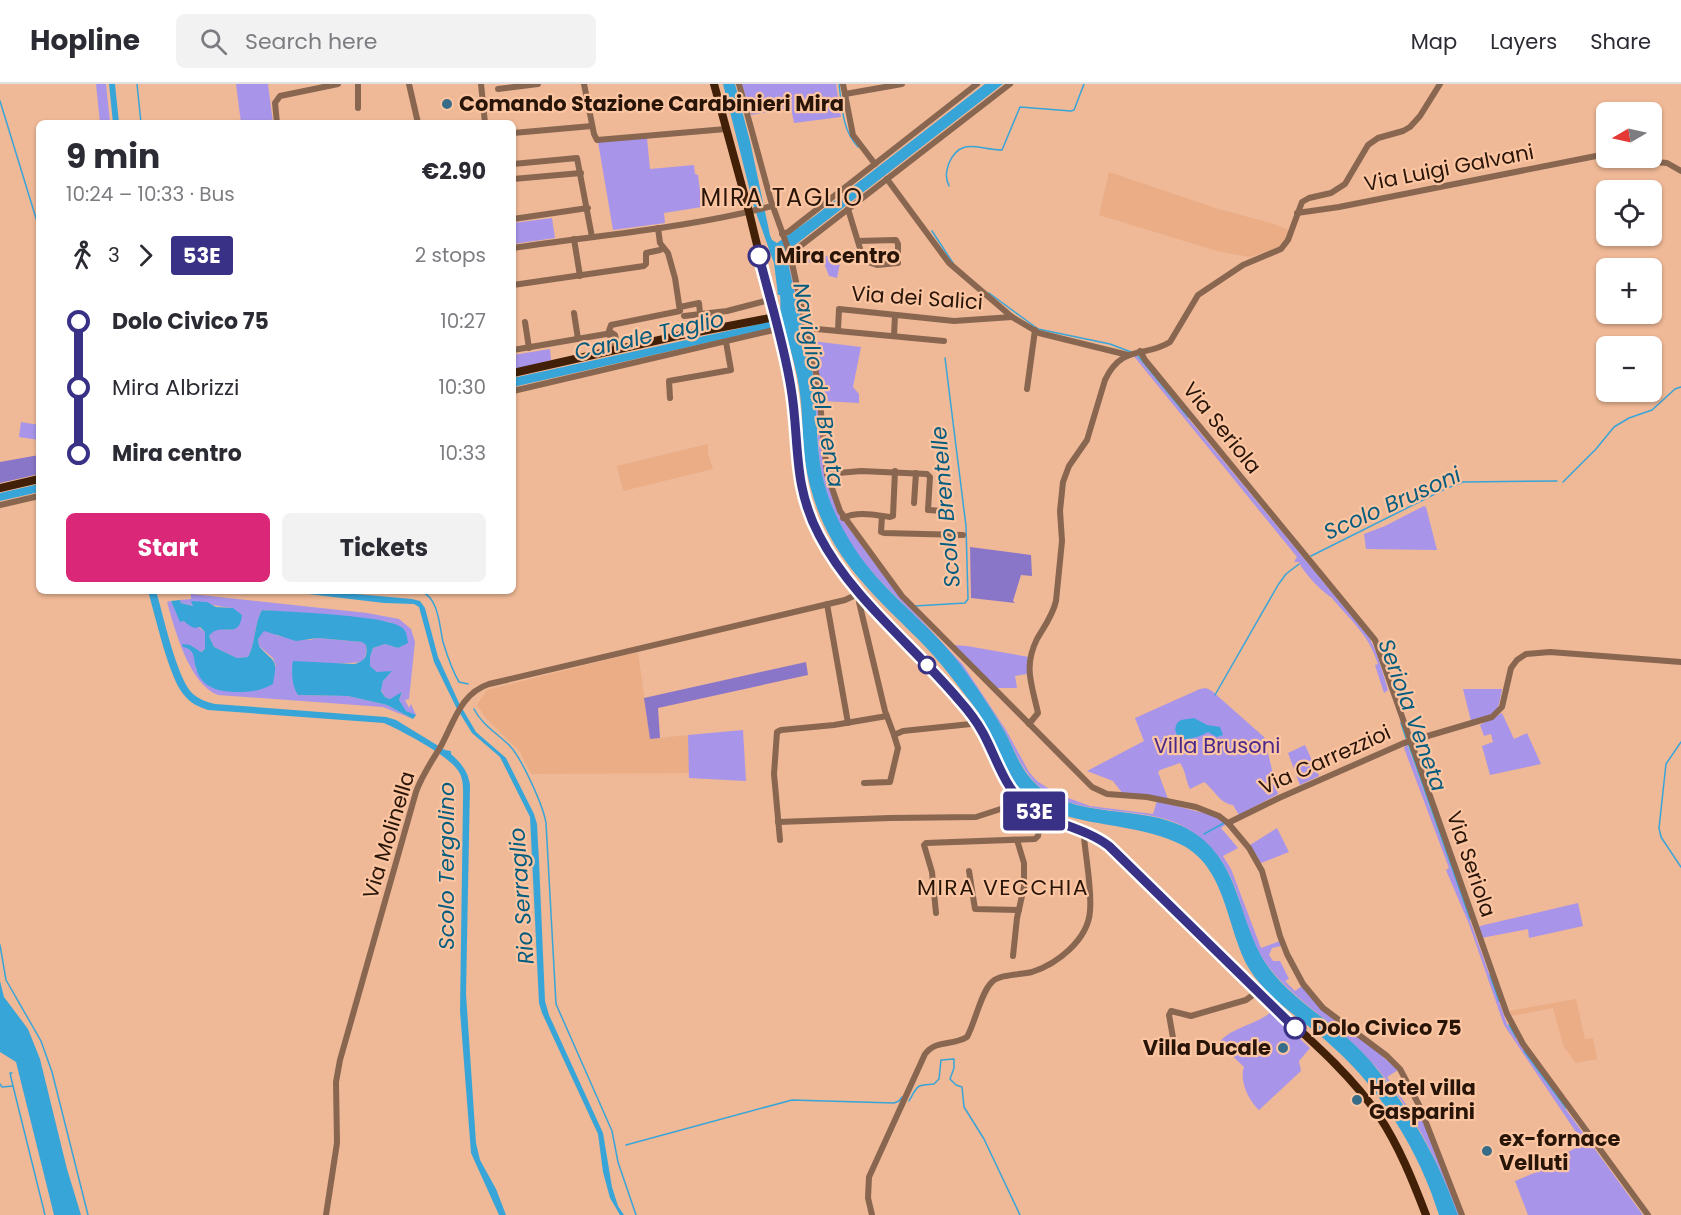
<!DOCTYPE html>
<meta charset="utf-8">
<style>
:root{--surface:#fff;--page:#f2f2f3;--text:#2b2b33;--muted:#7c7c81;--line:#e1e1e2;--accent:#db2777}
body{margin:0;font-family:Poppins,sans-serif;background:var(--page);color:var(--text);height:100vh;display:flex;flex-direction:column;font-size:22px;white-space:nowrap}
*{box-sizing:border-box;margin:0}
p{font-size:20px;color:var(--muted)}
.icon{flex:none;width:33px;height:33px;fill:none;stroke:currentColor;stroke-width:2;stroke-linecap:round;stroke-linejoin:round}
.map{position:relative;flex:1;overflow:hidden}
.sheet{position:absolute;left:36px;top:36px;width:480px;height:474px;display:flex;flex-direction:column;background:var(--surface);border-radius:9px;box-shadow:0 2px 4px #0004}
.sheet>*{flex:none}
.badge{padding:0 12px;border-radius:4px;font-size:21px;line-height:39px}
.needle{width:39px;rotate:261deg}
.fabs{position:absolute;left:1596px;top:18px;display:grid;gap:12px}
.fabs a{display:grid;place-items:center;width:66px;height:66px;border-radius:9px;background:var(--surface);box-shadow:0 2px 4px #0004;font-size:30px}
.map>.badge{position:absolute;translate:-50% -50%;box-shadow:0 0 0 3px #fff}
.legs{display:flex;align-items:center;gap:9px;height:66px;padding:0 30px;font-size:20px}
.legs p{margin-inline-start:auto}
.overview{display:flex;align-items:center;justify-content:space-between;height:102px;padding:0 30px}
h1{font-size:33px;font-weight:700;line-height:45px}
.action{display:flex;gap:12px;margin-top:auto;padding:12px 30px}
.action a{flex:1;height:69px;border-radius:9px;background:var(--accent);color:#fff;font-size:24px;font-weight:700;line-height:69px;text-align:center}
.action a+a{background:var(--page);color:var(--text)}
ul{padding:0 30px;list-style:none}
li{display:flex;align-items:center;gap:21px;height:66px;font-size:22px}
li i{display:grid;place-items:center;width:9px;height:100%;margin:0 8px;background:currentColor}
li i::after{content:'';width:15px;height:15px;margin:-8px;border:4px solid;border-radius:50%;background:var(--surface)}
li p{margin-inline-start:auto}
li:first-child i{background:linear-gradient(#0000 50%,currentColor 0)}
li:last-child i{background:linear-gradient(currentColor 50%,#0000 0)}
header{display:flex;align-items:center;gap:36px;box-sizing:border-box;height:84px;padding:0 30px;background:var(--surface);border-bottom:2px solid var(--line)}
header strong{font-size:28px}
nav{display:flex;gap:33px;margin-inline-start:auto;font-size:21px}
.search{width:420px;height:54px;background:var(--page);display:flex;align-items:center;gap:15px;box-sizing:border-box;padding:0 21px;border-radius:9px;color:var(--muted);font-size:22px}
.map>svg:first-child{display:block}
.built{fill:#eaad86}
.green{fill:#a895e9}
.forest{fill:#8a76c8}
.water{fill:#38a5d9}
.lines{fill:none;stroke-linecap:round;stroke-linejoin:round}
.stream{stroke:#38a5d9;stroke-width:1.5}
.minor{stroke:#886650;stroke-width:6}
.major{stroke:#412007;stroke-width:8}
.line-1-casing{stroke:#fff;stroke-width:14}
.line-1{stroke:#393185;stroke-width:9}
.poi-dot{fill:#386d89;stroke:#fcc5a2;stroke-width:2}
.stop-1-dot{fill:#fff;stroke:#393185;stroke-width:3}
.labels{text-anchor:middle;stroke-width:4.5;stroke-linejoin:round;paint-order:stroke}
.poi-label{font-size:21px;font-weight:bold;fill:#291508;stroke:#fcc5a2;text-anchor:start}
.street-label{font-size:21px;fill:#291508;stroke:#fcc5a2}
.stop-label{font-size:21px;font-weight:bold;fill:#291508;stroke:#fcc5a2;text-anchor:start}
.park-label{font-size:21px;fill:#492889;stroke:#fcc5a2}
.water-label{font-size:22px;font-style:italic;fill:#045c7f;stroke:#fcc5a2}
.neighbourhood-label{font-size:22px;letter-spacing:1.5px;fill:#291508;stroke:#fcc5a2}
.quarter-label{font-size:24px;letter-spacing:1.5px;fill:#291508;stroke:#fcc5a2}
</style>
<header>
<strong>Hopline</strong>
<div class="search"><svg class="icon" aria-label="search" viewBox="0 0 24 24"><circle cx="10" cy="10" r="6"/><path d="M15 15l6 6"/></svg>Search here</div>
<nav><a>Map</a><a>Layers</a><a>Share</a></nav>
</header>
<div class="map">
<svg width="1681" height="1131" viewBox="0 0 1681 1131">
<rect width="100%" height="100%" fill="#efb896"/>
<g class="built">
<path d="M 1109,88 L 1215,124 L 1274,140 L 1289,146 L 1286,155 L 1279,163 L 1250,173 L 1217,167 L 1099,131 Z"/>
<path d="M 708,360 L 708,370 L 713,385 L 623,407 L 617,382 Z"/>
<path d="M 638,568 L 650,655 L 688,651 L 690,689 L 531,690 L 520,668 L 485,633 L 477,621 L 487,606 Z"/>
<path d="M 1576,915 L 1585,955 L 1593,954 L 1597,975 L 1576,979 L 1564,963 L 1553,924 L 1511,932 L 1509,927 Z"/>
</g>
<g class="green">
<path d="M 96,0 L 106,0 L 110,39 L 100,39 Z"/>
<path d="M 236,0 L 268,0 L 273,39 L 241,39 Z"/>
<path d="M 742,0 L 836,0 L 841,33 L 794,39 L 791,24 L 751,31 Z"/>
<path d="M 647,54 L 650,85 L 694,81 L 695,90 L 698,91 L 702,123 L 664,129 L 665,139 L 613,146 L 598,58 Z"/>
<path d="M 552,134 L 555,154 L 513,160 L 513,139 Z"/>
<path d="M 814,170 L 841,174 L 837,194 L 829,192 L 824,179 L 794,178 L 795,175 L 803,176 Z"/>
<path d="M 788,175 L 817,300 L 825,393 L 838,428 L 845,439 L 900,513 L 963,581 L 1006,646 L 1029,688 L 1037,697 L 1057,710 L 1090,722 L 1153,730 L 1157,717 L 1215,732 L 1226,740 L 1221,744 L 1238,764 L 1223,772 L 1231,785 L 1261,864 L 1280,857 L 1281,862 L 1272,864 L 1269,871 L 1273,877 L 1280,877 L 1289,895 L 1285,897 L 1295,907 L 1302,902 L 1398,986 L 1387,993 L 1416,1035 L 1422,1032 L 1460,1131 L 1458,1131 C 1436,1070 1403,1007 1356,962 C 1328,935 1292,914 1268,882 C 1234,835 1247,782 1188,745 C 1146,719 1081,736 1040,703 C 1022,688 1015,666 1004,646 C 992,625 977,604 962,584 C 932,542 888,511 857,469 C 837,441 823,406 819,372 C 817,347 817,322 814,297 C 808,256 795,216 788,175 Z"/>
<path d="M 812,257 L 861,263 L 853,303 L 859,310 L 859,319 L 823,317 Z"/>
<path d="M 550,265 L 551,276 L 513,286 L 513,271 Z"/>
<path d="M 1135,270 L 1369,553 L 1377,570 L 1388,606 L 1384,609 L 1375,581 L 1378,580 C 1368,549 1351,537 1331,513 C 1322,508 1303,488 1299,478 L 1294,478 L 1297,473 L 1141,281 L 1133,271 Z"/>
<path d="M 21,338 L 39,341 L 39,356 L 19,353 Z"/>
<path d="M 1424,422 L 1426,423 L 1437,466 L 1366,465 L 1364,450 L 1385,442 Z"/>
<path d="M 191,510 L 367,529 L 399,535 L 411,545 L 415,558 L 409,615 L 405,616 L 409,624 L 411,620 L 416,631 C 408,631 402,624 399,616 L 402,609 L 391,615 L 385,613 L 381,606 L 383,597 L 391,588 L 377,588 L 370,582 L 370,573 L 373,564 L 385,560 L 398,564 L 405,560 L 390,538 L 262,526 C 254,540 256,558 248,573 L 237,574 L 214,563 L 209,552 C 215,543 221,545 231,546 L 233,524 C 218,523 207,518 192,518 L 194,522 L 181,519 L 180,516 L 191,515 Z"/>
<path d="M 171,517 L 180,537 C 188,536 198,542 205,548 L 205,565 L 200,568 L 190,561 L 187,564 L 194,569 L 196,586 L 276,582 L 273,574 L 259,562 L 258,555 L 264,546 L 269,547 L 278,552 L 310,556 L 318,554 L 362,558 L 366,561 C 367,568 366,572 362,578 L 292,583 L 295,606 L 298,611 L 348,612 L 387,621 L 413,635 L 383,623 L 218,611 C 189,600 175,546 167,518 Z"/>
<path d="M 953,561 L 967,562 L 1029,573 L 1027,590 L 1015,592 L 1017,604 L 997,604 Z"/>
<path d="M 1206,604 L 1212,607 L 1264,653 L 1278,710 L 1239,731 L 1233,721 C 1219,719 1215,706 1204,698 L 1190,705 C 1185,695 1186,687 1180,679 L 1160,686 L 1158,688 L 1168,715 L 1123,710 L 1113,697 L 1087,687 L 1144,657 L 1135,634 L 1200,605 Z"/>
<path d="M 1463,605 L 1502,605 C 1497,632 1498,629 1471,637 Z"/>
<path d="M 1502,629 L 1514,655 L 1527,649 L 1541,680 L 1490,691 L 1482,662 L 1493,658 L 1491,650 L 1484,652 L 1480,641 Z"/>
<path d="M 743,646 L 746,697 L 689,694 L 688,651 Z"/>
<path d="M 1407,660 L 1507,940 L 1532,979 L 1643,1131 L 1528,1131 L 1515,1097 L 1571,1074 L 1568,1068 L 1584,1060 L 1504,941 L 1469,840 L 1446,786 L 1449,784 L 1404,664 Z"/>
<path d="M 1305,661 L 1319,692 L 1300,701 L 1288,669 Z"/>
<path d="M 1277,744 L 1289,768 L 1261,779 L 1250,761 Z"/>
<path d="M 1578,819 L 1583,842 L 1529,854 L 1528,845 L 1481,854 L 1478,843 L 1484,841 Z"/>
<path d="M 1271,928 L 1310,964 L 1299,977 L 1301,987 L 1259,1026 C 1249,1017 1239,997 1244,983 L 1219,959 C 1229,944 1256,941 1271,928 Z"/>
</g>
<g class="forest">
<path d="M 39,371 L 39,390 L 0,399 L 0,378 Z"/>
<path d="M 970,463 L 1031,471 L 1032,492 L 1021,491 L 1013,517 L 1015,519 L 971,514 Z"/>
<path d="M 806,578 L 808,591 L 658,624 L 660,654 L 650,655 L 644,614 Z"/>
</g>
<g class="water">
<path d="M 109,0 L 115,0 L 119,39 L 113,39 Z"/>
<path d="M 723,0 L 735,0 L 750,57 L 770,151 L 772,156 L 777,159 L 816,131 L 985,0 L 1003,0 L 786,168 C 794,211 807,254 814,297 C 817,322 816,347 819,372 C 823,406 836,436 855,465 C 883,508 929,539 960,580 C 976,602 992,625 1005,648 C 1015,667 1021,687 1037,701 C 1077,736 1141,720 1186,744 C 1242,774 1236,835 1267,881 C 1289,913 1327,934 1355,961 C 1370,975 1383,992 1395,1009 C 1423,1050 1441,1084 1458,1131 L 1439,1131 C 1420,1069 1382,1007 1334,964 C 1306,937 1271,919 1250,886 C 1226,847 1228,785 1182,761 C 1145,742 1099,743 1060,730 C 1050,727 1040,725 1032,719 C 1001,696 996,651 973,621 C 956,599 939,576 919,556 C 888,525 854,495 832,456 C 818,432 809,404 805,377 C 802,355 803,332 800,310 C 798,292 793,275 788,257 C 786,249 781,243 780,235 C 780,227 781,219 780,211 L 778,211 L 774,179 L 754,123 Z"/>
<path d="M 768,238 L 771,239 L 772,244 L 513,303 L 513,294 Z"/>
<path d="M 39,400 L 39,408 L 0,417 L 0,409 Z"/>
<path d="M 148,507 L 156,507 C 163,530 177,596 193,610 C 200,616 207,618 215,620 L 386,633 L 396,636 L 445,666 L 451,667 L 451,670 C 461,679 468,687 470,701 L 466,910 L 476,1059 L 480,1076 L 496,1105 L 506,1131 L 499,1131 L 471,1069 L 460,927 L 463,716 C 463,707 464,696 459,688 C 450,672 402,647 384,639 L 208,626 C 199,623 190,619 184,611 C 169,594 155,531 148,507 Z"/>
<path d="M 283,507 L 322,507 L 412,515 L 420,517 L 425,524 L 438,573 L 459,619 L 476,648 L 506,674 L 534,730 L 537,740 L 539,777 L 545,917 L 549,931 L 603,1049 L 612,1103 L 618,1122 L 624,1131 L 620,1131 L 610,1114 L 603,1088 L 598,1050 L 542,929 L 539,919 L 530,733 L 500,673 L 472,649 L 456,623 L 434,578 L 419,523 L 414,520 L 384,519 Z"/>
<path d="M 180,516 L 181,519 L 193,522 L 191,517 L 207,518 L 216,523 L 233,524 L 242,531 C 239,558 220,536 209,552 L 214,563 L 237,574 L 248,573 C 256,558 254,540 262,526 C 287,528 385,531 401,543 C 407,546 407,553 408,559 L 398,564 L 385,560 L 373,564 L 370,573 L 370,582 L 377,588 L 392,587 L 383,597 L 381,607 L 385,613 L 390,615 L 402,608 L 399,616 L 406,627 L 416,631 L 413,635 L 387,621 L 348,612 L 298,611 C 292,603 291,586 293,577 L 354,580 C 365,577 368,572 366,561 L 362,558 L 318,554 L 296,557 L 264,547 L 258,555 L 259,562 C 275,581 278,572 273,600 C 260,607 251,608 237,608 C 220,608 201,604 196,584 C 193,574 196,566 183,563 L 182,560 L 190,561 L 201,568 L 205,565 L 205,548 L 200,543 C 192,545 190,542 184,537 L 180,538 L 171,517 Z"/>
<path d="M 1194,634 L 1207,641 L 1220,643 L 1223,651 L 1217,653 L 1208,648 C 1199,653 1187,657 1178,654 L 1175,645 L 1177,639 L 1181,636 Z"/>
<path d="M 0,897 L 4,913 L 28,945 L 40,975 L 67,1085 L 81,1131 L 54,1131 L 16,978 L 0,968 Z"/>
</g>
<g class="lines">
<g class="stream">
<path d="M 137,0 L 141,39"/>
<path d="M 839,0 C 842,22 842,46 858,63"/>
<path d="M 0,17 L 39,144"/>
<path d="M 949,102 C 945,93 946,88 949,79 C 961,52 979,66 1002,66 L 1020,23 L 1071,27 L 1074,26 L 1084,0"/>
<path d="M 932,147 L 953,179"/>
<path d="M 989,209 L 1038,245 L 1110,260 L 1131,268"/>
<path d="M 1138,272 L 1188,333"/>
<path d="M 1563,398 L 1596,365 L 1614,343 L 1629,334 L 1652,326 L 1675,305 L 1681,303"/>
<path d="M 1311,472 L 1445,405 L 1463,398 L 1557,397"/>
<path d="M 421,507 C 439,515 439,540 443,558 C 447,571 452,586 459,598 L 468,600"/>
<path d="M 915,522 L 965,519 L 968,515 L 966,442 L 945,274"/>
<path d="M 1215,611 L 1278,501 L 1286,490 L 1299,480"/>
<path d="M 474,625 C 482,641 497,649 510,662 C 522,675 543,721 546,739 L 556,920 L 612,1047 L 618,1078 L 636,1131"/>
<path d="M 1401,639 L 1406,654"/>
<path d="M 1681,658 L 1666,680 L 1659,744 L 1661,753 L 1681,783"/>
<path d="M 1408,659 L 1470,835"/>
<path d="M 1204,750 L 1224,739"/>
<path d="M 0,861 L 6,896 L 41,957 L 52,988 L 88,1131"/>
<path d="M 1490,891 L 1499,917"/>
<path d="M 1509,941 L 1516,953"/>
<path d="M 1524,967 L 1566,1024"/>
<path d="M 12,989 L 10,989 L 13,1002 L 45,1131"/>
<path d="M 0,1000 L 2,1003 L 13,1002"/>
<path d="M 909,1017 C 918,1001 916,1001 934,1000 L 939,995 L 941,976 L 954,975 L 954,984 L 950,995 L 956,1001 L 962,1003 L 964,1023 L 984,1055 L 1020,1131"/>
<path d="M 626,1061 L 792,1016 L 894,1019 L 899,1017 L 902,1013"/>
</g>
<g class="minor">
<path d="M 358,0 L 358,24"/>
<path d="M 409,0 L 418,39"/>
<path d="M 481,0 L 485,39"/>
<path d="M 584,0 L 594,50 L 597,56 L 726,45"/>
<path d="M 739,0 L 771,117 L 790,170 L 818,298 L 827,390 L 840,427 L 902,512 L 1092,703 L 1107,710 L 1147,713 L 1196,723 L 1219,732 L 1228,739 L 1249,764 L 1262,787 L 1280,852 L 1287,870 L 1303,900 L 1323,924 L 1387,972 L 1400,985 L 1420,1023 L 1462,1131"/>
<path d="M 843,0 L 853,51 L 875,80"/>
<path d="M 498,5 L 538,0"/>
<path d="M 845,10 L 902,0"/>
<path d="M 277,39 L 275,19 L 280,12 L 338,0"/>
<path d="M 513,49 L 592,42"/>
<path d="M 1611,74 L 1667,79 L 1681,87"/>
<path d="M 513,80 L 577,74 L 592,153"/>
<path d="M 513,95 L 581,89"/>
<path d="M 887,95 L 949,179 L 1012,233 L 1039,249 L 1128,271"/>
<path d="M 848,125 L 862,171 L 865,177 L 877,181 L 898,179 L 898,160 L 896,156 L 858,157"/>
<path d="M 1297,129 L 1339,123 L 1596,72 L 1606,73"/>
<path d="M 513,135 L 588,124"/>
<path d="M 782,150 L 788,148 L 977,0"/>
<path d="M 574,155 L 580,192"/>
<path d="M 513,164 C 599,151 688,144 772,122"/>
<path d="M 790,170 L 1010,0"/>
<path d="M 513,201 L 644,182 L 646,180 L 646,169 L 660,166 L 663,164"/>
<path d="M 680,223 L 699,219 L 700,229"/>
<path d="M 574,229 L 578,255"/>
<path d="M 684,232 L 727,227 L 769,216"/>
<path d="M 525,238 L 529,264"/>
<path d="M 806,244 L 944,257"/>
<path d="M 838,246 L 839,225 L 954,237 L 1012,233"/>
<path d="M 894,252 L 895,231"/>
<path d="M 513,266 L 612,249 L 615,251 L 618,265"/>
<path d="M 613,266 L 609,247 L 611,241 L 680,227 L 675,194 L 668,169 L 660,159 L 658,144"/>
<path d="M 1140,267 L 1145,276 L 1375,556 L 1507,930 L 1523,960 L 1648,1131"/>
<path d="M 1027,305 L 1035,246"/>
<path d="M 513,307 L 778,245"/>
<path d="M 670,314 L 669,297 L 731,286 L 726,258"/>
<path d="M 827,390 L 861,387 L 927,390 L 930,393 L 928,426 L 943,427"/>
<path d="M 914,419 L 916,389"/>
<path d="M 0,421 L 39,412"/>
<path d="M 882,432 L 881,448 L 884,449 L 963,451"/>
<path d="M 843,434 C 857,427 875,431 890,433 L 893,432 L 895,387"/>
<path d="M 864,514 L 859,518 L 885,627 L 894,651 L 903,647 L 971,640 L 975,637"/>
<path d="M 827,520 L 848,639"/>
<path d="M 1029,640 L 1038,629 C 1032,601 1023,583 1037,555 C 1044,543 1053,531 1056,517 L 1062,457 L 1060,427 L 1063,398 L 1069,382 L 1087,356 L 1105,296 C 1122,260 1145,274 1170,258 L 1198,211 L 1243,181 L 1281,165 L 1288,156 L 1302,118 L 1309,114 L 1331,109 L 1345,100 L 1368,61 L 1378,54 L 1403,47 L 1410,43 L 1420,32 L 1440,0"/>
<path d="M 864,699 L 890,698 L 898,664 L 894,651"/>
<path d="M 778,738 L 890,734 L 976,733 L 1016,720 L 1020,716"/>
<path d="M 1228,739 L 1279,714 L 1404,659 L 1492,633 L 1502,623 L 1511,584 L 1517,576 L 1526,570 L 1550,568 L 1681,578"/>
<path d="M 780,756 L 774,690 L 777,648 L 781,646 L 834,641 L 887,632"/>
<path d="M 969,787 L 975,825 L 1019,826"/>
<path d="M 936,829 L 932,788 L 924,761 L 926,759 L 1035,755 L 1038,752 L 1041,731"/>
<path d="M 1013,872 L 1017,834 L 1024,803 L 1024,779 L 1017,756"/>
<path d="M 1175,965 L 1169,931 L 1171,927 L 1191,932 L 1246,916 L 1257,908"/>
<path d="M 326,1131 L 337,1059 L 336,998 L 340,976 L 416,708 C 422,691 432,677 441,662 C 454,638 461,609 489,600 L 845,516 L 860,509"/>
<path d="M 872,1131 L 868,1114 L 869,1093 L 925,970 C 937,955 953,962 967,953 C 975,939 981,908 992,898 C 1000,890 1020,891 1032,888 C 1057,880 1088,856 1090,827 C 1092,805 1086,776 1084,753 L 1085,747"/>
</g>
<g class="major">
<path d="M 714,0 L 749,128 L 790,296 L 800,397 L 814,439 L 825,462 L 853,502 L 969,629 L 982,647 L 1004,693 L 1020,716 L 1041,731 L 1085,747 L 1109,762 C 1155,803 1198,849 1242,893 C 1287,937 1344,980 1379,1032 C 1399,1062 1413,1097 1426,1131"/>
<path d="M 513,289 L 677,252 L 775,233"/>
<path d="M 0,404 L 39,395"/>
</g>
</g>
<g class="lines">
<g class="line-1-casing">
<path id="line-1" d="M 759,172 C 770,216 784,260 791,304 C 800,357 792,400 819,451 C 852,515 913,561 959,616 C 968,626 977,638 983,649 C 996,673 1004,702 1024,720 C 1048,740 1083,742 1109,762 L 1295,944"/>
</g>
<use href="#line-1" class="line-1"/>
</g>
<g class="poi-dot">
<circle cx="447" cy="20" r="6"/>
<circle cx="1283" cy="964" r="6"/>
<circle cx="1357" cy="1016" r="6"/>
<circle cx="1487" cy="1067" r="6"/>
</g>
<g class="stop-1-dot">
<circle cx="759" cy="172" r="10"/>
<circle cx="927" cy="581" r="8"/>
<circle cx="1295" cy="944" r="10"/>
</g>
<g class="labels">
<g class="poi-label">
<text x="459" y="27">Comando Stazione Carabinieri Mira</text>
<text x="1271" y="971" text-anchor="end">Villa Ducale</text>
<text x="1369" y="1011">Hotel villa<tspan x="1369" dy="24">Gasparini</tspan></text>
<text x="1499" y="1062">ex-fornace<tspan x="1499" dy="24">Velluti</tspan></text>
</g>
<g class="street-label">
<text transform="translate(1449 84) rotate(-11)" y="7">Via Luigi Galvani</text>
<text transform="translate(917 214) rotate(4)" y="7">Via dei Salici</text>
<text transform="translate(1222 344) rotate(51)" y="7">Via Seriola</text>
<text transform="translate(1325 676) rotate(-24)" y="7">Via Carrezzioi</text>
<text transform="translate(389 751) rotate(-73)" y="7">Via Molinella</text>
<text transform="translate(1471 780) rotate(71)" y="7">Via Seriola</text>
</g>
<g class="stop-label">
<text x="776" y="179">Mira centro</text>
<text x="1312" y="951">Dolo Civico 75</text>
</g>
<g class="park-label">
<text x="1217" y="669">Villa Brusoni</text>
</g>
<g class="water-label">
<text transform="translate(649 251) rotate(-13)" y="8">Canale Taglio</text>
<text transform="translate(819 301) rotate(80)" y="8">Naviglio del Brenta</text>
<text transform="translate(1392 419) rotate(-24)" y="8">Scolo Brusoni</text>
<text transform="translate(945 423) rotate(-95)" y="8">Scolo Brentelle</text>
<text transform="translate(1413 631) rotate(70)" y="8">Seriola Veneta</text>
<text transform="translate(446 782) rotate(-90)" y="8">Scolo Tergolino</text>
<text transform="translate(521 812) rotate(-94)" y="8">Rio Serraglio</text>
</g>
<g class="neighbourhood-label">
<text x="1003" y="811">MIRA VECCHIA</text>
</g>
<g class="quarter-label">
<text x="782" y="122">MIRA TAGLIO</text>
</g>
</g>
</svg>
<div class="fabs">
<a><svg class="needle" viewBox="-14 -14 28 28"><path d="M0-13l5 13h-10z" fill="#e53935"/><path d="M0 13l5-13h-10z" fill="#7c7c81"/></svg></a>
<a><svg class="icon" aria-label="locate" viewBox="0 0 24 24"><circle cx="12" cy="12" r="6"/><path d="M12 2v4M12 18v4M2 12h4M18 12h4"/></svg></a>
<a>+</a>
<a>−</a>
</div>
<b class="badge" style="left:1034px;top:727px;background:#393185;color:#fff">53E</b>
<section class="sheet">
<div class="overview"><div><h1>9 min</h1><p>10:24 – 10:33 · Bus</p></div><b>€2.90</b></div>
<div class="legs"><svg class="icon" aria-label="walk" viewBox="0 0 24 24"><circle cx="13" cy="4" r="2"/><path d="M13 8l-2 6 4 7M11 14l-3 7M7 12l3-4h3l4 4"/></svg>3<svg class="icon" aria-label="forward" viewBox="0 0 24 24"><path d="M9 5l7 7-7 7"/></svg><b class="badge" style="background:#393185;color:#fff">53E</b><p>2 stops</p></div>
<ul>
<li><i style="color:#393185"></i><b>Dolo Civico 75</b><p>10:27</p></li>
<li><i style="color:#393185"></i><span>Mira Albrizzi</span><p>10:30</p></li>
<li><i style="color:#393185"></i><b>Mira centro</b><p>10:33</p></li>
</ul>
<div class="action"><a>Start</a><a>Tickets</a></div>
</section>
</div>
